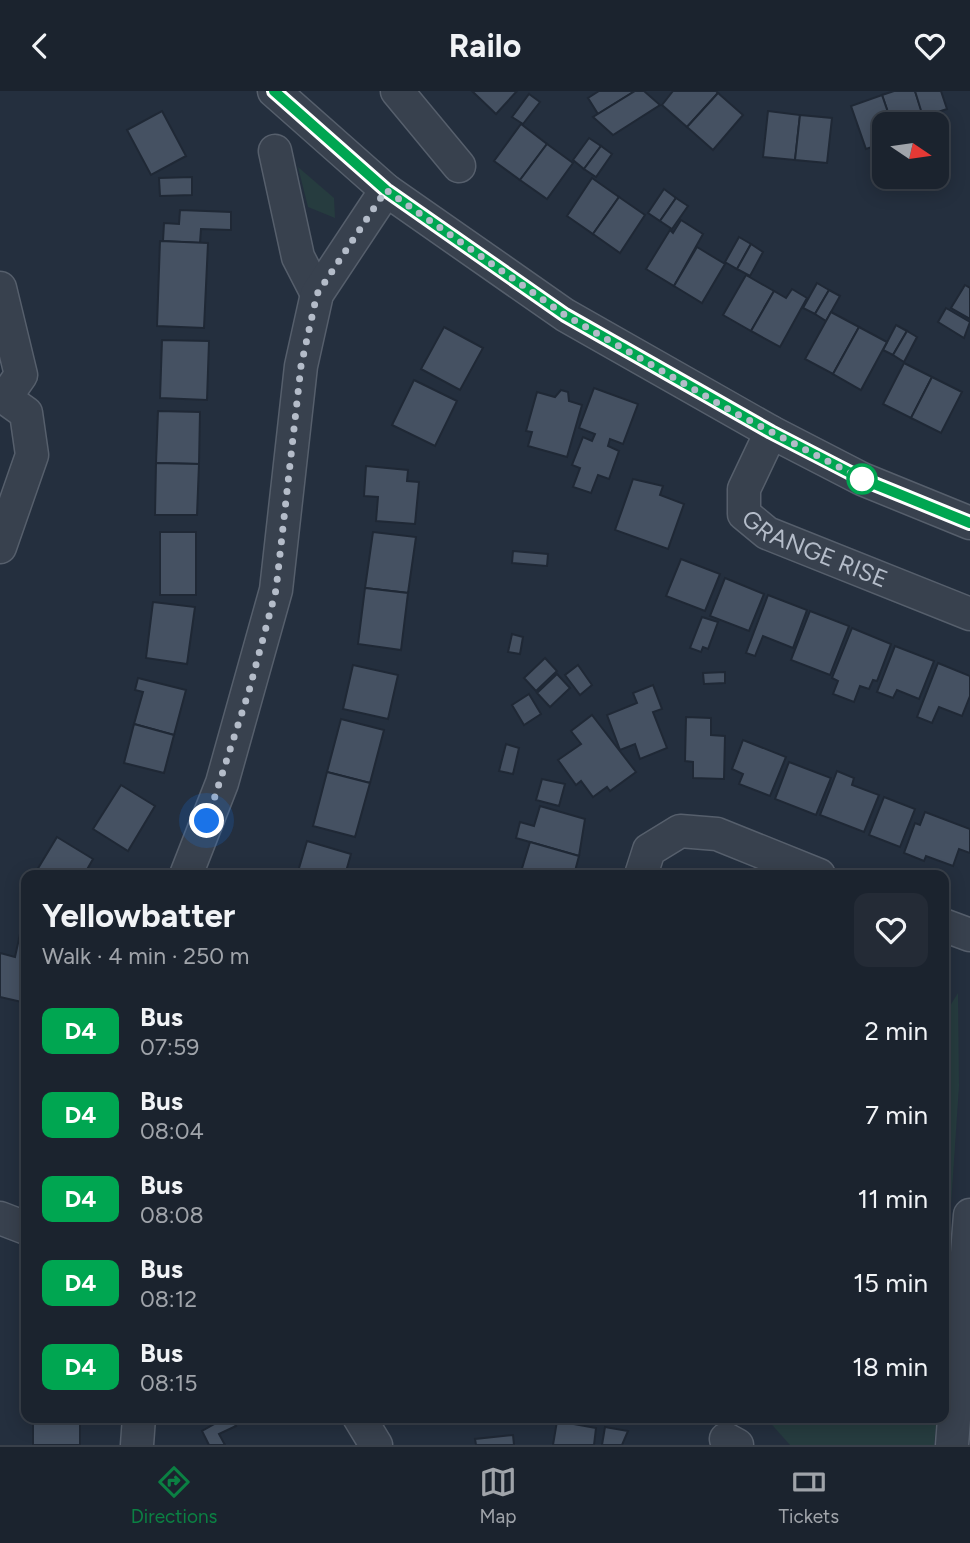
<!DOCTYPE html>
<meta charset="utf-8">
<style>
:root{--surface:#1b232e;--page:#242b36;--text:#f1f3f6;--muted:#a0a4aa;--line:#39404a;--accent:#0b8043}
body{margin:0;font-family:Figtree,sans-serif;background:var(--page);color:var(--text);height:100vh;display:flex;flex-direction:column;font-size:26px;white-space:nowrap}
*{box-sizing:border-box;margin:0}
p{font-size:23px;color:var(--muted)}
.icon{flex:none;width:38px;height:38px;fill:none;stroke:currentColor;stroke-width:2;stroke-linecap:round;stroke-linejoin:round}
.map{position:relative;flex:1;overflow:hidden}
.details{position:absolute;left:21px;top:779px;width:928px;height:553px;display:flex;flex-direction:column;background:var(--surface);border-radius:14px;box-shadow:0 4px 18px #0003,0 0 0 2px var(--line)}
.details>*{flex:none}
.badge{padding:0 14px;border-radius:10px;font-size:24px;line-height:46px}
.needle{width:46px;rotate:103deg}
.buttons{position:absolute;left:872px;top:21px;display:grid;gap:14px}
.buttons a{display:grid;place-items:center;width:77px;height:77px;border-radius:14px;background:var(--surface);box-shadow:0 4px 18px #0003,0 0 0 2px var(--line);font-size:35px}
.you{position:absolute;width:35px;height:35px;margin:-18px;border:5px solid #fff;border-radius:50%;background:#1a73e8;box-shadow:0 0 0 10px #1a73e833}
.map>.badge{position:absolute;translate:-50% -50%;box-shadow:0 0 0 4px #fff}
.round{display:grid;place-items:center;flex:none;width:74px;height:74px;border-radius:14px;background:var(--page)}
.head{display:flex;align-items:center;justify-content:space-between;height:119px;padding:0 21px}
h1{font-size:33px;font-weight:700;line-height:52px}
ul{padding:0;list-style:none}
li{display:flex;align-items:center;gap:21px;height:84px;padding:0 21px}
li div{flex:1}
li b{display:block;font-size:26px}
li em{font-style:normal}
li .badge{min-width:77px;font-weight:700;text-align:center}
header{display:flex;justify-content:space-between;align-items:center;height:91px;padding:0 21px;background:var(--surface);font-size:32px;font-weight:700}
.tabs{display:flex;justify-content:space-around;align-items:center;height:98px;border-top:2px solid var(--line);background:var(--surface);font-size:19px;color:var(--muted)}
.tabs a{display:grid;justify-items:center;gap:4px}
.tabs .active{color:var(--accent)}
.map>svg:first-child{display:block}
.green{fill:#263c3f}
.building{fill:#455162;stroke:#1f2835;stroke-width:2}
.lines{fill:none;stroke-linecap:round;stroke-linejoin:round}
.minor-casing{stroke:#565f6c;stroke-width:35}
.minor{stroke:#38414e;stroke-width:32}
.line-casing{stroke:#fff;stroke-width:16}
.line{stroke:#00a651;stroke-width:10}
.walk{stroke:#b4bcc9;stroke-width:7;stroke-dasharray:0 12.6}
.stop-dot{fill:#fff;stroke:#00a651;stroke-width:3.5}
.labels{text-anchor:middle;stroke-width:7;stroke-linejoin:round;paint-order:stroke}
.street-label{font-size:24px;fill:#b4bcc9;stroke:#1d2633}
</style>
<header><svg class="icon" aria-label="back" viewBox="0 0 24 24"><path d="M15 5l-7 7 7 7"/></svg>Railo<svg class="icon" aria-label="heart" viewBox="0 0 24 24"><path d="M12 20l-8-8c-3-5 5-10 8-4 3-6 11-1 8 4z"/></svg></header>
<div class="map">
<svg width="970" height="1354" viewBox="0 0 970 1354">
<rect width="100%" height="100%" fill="#242f3e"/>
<g class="green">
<path d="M 298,76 L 334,107 L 335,127 L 308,116 Z"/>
<path d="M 958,902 L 959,995 L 943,1232 L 943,926 Z"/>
<path d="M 766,1327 L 937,1327 L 934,1354 L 790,1354 Z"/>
</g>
<g class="building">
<path d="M 472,0 L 517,0 L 496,23 Z"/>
<path d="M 599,0 L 635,0 L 598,23 L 588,7 Z"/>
<path d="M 635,0 L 644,0 L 660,14 L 613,44 L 593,26 Z"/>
<path d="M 673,0 L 716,0 L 718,2 L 687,36 L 662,14 Z"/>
<path d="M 894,0 L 915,0 L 926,33 L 892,33 L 882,4 Z"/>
<path d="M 915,0 L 941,0 L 947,18 L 923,26 Z"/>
<path d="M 718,2 L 743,24 L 713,59 L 687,36 Z"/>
<path d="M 529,3 L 540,11 L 523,33 L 512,26 Z"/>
<path d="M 882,4 L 892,33 L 884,33 L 884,52 L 866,58 L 851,15 Z"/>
<path d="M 162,20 L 186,65 L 151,84 L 127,39 Z"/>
<path d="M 768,20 L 800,24 L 795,69 L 763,66 Z"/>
<path d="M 800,24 L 832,27 L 827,72 L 795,69 Z"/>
<path d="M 521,33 L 547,53 L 520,89 L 494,70 Z"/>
<path d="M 589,47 L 601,55 L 584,78 L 573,69 Z"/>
<path d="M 547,53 L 573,72 L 547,108 L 520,89 Z"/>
<path d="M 601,55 L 612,63 L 596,86 L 584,78 Z"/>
<path d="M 192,86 L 192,104 L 160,105 L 159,87 Z"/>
<path d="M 592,87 L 619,106 L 593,143 L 567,125 Z"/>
<path d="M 664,98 L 676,107 L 660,130 L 648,122 Z"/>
<path d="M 619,106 L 645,124 L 620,162 L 593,143 Z"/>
<path d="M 676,107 L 688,115 L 672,138 L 660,130 Z"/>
<path d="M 180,119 L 231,121 L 231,139 L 201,138 L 200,152 L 163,150 L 164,132 L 179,133 Z"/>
<path d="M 681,129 L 703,143 L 674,195 L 646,178 L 670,139 L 673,142 Z"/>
<path d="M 739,146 L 751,153 L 737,178 L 725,171 Z"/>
<path d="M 160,150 L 208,152 L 204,237 L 157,235 Z"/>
<path d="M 751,153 L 763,161 L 750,185 L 737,178 Z"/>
<path d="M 697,156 L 725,173 L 702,212 L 674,195 Z"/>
<path d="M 746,184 L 774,200 L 751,240 L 723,224 Z"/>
<path d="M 817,192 L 829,199 L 815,223 L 803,217 Z"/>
<path d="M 965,194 L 970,197 L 970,228 L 951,217 Z"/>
<path d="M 792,198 L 807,207 L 780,256 L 751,240 L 774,200 L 786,207 Z"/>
<path d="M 829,199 L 840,205 L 826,230 L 815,223 Z"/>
<path d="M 946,217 L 970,231 L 964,247 L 938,231 Z"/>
<path d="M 831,221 L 859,236 L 833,283 L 805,268 Z"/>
<path d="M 896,234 L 907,240 L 893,264 L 883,259 Z"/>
<path d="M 444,236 L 483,257 L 460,299 L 421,278 Z"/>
<path d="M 859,236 L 887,251 L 861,299 L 833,283 Z"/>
<path d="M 907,240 L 917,246 L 904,271 L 893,264 Z"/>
<path d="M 162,249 L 209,250 L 207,309 L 160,307 Z"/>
<path d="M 904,272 L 932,286 L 911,327 L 883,313 Z"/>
<path d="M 932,286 L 962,301 L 941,342 L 911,327 Z"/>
<path d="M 414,289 L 457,310 L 435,355 L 392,334 Z"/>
<path d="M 594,297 L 638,313 L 623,353 L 610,348 L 608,355 L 619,360 L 609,388 L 598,384 L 591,402 L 573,396 L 580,377 L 572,374 L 583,346 L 592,350 L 595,343 L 579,337 Z"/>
<path d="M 561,299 L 568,301 L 569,310 L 582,314 L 567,366 L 528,355 L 532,341 L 526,340 L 537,301 L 555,306 Z"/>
<path d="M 158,320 L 200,321 L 199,373 L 156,372 Z"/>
<path d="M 156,372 L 199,373 L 197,424 L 155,424 Z"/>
<path d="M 366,375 L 408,379 L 407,390 L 419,391 L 415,433 L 376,430 L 378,406 L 364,405 Z"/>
<path d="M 633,388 L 663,395 L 660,404 L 684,413 L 668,458 L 615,439 Z"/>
<rect x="160" y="441" width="36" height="63"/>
<path d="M 373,441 L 416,446 L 408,502 L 365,497 Z"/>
<path d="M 513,460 L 548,463 L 547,475 L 512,472 Z"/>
<path d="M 681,468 L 720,483 L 705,520 L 666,505 Z"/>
<path d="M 725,487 L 764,503 L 749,540 L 710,525 Z"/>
<path d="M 365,497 L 408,502 L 401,559 L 358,553 Z"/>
<path d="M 768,504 L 807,519 L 793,557 L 763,545 L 755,565 L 746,562 Z"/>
<path d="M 153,511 L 195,516 L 187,573 L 146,567 Z"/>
<path d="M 810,520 L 849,535 L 830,584 L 791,569 Z"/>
<path d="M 702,526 L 718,531 L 708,558 L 703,556 L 701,561 L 690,557 Z"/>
<path d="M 852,537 L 891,553 L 877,590 L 873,589 L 869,598 L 860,595 L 854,611 L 833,603 L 838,590 L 832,587 Z"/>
<path d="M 512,543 L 523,546 L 520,563 L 508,561 Z"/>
<path d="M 895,555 L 934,570 L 919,608 L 897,599 L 893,607 L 877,601 Z"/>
<path d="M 545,567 L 557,580 L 536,600 L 524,587 Z"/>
<path d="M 938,572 L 970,585 L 970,605 L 962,625 L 939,616 L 932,632 L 917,626 Z"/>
<path d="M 353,574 L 398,584 L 388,628 L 343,618 Z"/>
<path d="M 578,574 L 592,594 L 580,604 L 565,584 Z"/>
<path d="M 725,581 L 725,592 L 704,593 L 703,582 Z"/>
<path d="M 557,583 L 570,597 L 550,616 L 537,602 Z"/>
<path d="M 138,587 L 186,599 L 174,644 L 134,633 L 143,601 L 135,599 Z"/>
<path d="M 653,594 L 662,618 L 653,621 L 667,657 L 640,668 L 635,653 L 620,659 L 607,624 L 637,612 L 633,602 Z"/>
<path d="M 529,603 L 541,623 L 524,634 L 512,614 Z"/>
<path d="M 592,624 L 636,681 L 610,700 L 607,696 L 593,706 L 581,690 L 576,694 L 558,669 L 581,653 L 571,640 Z"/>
<path d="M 686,626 L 711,627 L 711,644 L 725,645 L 724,688 L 693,687 L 693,671 L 685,670 Z"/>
<path d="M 341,628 L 384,639 L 370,692 L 327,681 Z"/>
<path d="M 134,633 L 174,644 L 164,682 L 124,672 Z"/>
<path d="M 743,649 L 786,666 L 770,705 L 739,693 L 743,683 L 732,678 Z"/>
<path d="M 506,653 L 519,657 L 513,683 L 499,680 Z"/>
<path d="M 789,671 L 831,687 L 816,724 L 775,708 Z"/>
<path d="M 837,680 L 854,687 L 852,694 L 879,704 L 864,741 L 820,724 Z"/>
<path d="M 327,681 L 370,692 L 355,746 L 313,735 Z"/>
<path d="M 542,688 L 565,693 L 559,715 L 536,709 Z"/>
<path d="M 121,694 L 155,715 L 128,760 L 93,738 Z"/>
<path d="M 884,706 L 915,718 L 900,756 L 869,744 Z"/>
<path d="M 540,715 L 585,728 L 579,765 L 516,747 L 520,731 L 534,735 Z"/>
<path d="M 925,721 L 970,738 L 970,762 L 959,758 L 953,775 L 926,765 L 924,770 L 904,762 L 915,732 L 920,734 Z"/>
<path d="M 57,746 L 93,768 L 85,782 L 89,784 L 34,784 Z"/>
<path d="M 307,750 L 351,763 L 345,784 L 297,784 Z"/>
<path d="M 530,751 L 579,765 L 575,780 L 571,779 L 569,784 L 520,784 Z"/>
<path d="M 22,834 L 26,835 L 26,912 L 0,906 L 0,862 L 15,866 Z"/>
<rect x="33" y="1326" width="47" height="6"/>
<path d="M 227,1326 L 231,1326 L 236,1335 L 219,1343 L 225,1354 L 209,1354 L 202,1340 Z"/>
<path d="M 557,1330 L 596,1337 L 594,1354 L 553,1354 Z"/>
<rect x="33" y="1332" width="47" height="22"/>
<path d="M 605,1336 L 628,1340 L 622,1354 L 602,1354 Z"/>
<path d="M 513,1344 L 514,1354 L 476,1354 L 475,1348 Z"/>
</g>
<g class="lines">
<g class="minor-casing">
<g id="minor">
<path d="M 274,0 L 386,99 L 565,224 L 771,341 L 862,388 L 970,432"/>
<path d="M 397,0 L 459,75"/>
<path d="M 275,60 L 298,166 L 317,203"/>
<path d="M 0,197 L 21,284 L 5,307 L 26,322 L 32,364 L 0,456"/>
<path id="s1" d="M 771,341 L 744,398 L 744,423 L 767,442 L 970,523"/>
<path d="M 186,784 L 222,692 L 276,499 L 301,275 L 317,203 L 386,99"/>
<path d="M 641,784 L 649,759 L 680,740 L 717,743 L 819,784"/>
<path d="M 943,834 L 970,844"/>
<path d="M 0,1127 L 26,1137"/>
<path d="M 359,1326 L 376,1354"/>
<path d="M 726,1348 L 737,1354"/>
<path d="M 137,1354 L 139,1326"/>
<path d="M 952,1354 L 970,1124"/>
</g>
</g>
<use href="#minor" class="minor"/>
</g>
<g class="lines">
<g class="line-casing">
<path id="line" d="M 274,0 L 386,99 L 565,224 L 771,341 L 862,388 L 970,432"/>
</g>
<use href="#line" class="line"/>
<path class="walk" d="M 207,730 L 249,600 L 276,499 L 301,275 L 317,203 L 386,99 L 565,224 L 735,322 L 862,388"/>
</g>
<circle class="stop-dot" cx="862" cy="388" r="14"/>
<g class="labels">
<g class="street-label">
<text dy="8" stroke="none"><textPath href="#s1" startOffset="168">GRANGE RISE</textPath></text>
</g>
</g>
</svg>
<div class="buttons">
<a><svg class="needle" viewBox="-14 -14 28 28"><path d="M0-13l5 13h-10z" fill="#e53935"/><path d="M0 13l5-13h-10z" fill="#a0a4aa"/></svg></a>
</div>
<div class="you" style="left:207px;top:730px"></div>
<section class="details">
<div class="head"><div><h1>Yellowbatter</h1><p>Walk · 4 min · 250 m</p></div><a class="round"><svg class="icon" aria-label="heart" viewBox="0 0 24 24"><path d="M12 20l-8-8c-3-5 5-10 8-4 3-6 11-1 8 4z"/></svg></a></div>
<ul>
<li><span class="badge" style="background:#00a651;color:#fff">D4</span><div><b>Bus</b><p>07:59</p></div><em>2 min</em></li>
<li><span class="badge" style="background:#00a651;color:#fff">D4</span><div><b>Bus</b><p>08:04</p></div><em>7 min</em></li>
<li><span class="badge" style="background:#00a651;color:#fff">D4</span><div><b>Bus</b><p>08:08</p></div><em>11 min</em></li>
<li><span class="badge" style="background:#00a651;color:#fff">D4</span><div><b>Bus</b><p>08:12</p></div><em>15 min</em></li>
<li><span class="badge" style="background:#00a651;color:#fff">D4</span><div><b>Bus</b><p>08:15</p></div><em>18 min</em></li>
</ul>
</section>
</div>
<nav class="tabs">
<a class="active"><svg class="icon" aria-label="directions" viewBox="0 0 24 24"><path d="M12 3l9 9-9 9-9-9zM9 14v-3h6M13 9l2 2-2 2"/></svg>Directions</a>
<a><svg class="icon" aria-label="map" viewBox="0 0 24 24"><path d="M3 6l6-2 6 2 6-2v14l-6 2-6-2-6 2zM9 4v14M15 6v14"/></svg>Map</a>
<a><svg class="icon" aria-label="tickets" viewBox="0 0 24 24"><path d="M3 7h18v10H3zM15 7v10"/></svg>Tickets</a>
</nav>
